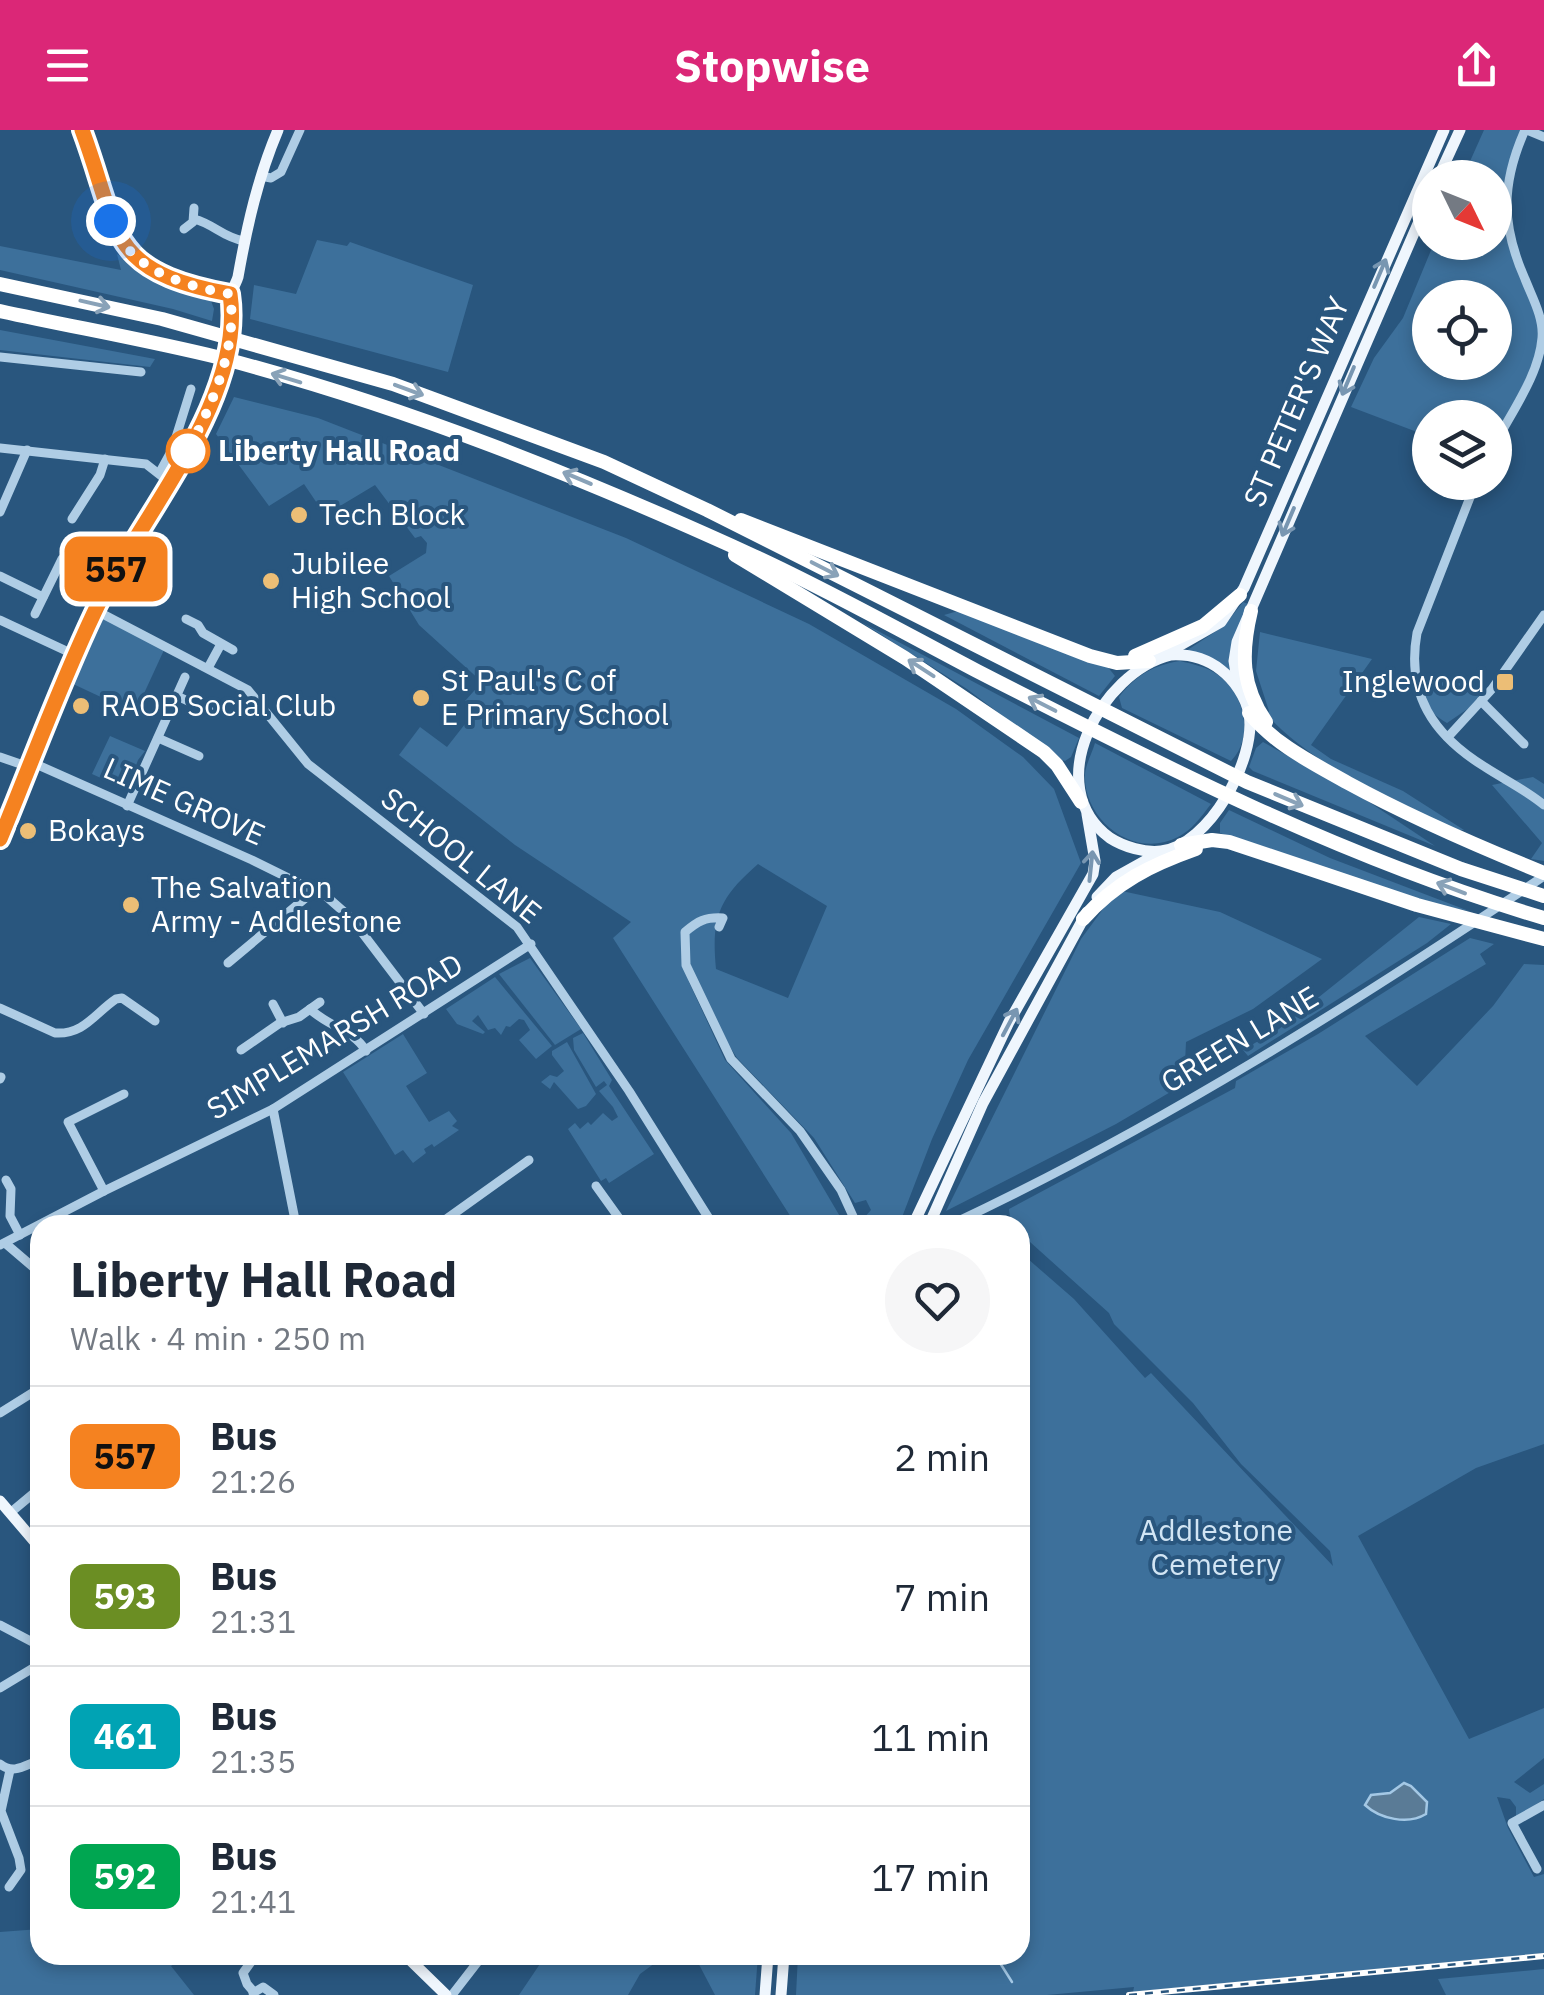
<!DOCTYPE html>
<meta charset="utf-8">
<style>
:root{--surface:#fff;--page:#f6f6f7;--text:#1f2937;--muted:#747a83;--line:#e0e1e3;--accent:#db2777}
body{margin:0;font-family:"IBM Plex Sans",sans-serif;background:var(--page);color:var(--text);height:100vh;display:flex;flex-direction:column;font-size:38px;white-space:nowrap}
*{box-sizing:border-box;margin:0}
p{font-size:32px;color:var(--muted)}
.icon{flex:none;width:55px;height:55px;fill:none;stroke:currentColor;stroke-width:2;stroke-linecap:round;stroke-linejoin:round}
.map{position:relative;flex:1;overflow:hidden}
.drawer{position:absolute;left:30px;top:1085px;width:1000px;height:750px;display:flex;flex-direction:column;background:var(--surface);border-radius:30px;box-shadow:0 5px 15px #0003}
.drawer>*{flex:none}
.badge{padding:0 20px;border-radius:15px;font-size:35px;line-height:65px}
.needle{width:65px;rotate:133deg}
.controls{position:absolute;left:1412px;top:30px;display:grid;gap:20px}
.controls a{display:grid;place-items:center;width:100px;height:100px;border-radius:50%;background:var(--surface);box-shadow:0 5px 15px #0003;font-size:50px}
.you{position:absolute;width:50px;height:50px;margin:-25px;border:8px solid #fff;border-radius:50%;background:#1a73e8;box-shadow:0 0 0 15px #1a73e833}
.map>.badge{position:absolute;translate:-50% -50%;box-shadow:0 0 0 5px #fff}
.round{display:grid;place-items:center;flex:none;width:105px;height:105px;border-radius:52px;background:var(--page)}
.summary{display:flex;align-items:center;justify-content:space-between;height:170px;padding:0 40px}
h1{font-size:48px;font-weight:700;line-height:75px}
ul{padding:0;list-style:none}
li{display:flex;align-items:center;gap:30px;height:140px;padding:0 40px;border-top:2px solid var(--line)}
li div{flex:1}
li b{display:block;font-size:38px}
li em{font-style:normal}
li .badge{min-width:110px;font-weight:700;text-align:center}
header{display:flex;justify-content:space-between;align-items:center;height:130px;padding:0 40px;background:var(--accent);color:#fff;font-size:45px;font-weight:700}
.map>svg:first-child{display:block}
.green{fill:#3d709b;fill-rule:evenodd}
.water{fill:#5a7b96;stroke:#a4c8e5;stroke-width:2.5}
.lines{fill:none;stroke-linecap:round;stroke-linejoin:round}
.stream{stroke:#a4c8e5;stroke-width:2.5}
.minor{stroke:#afcde5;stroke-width:9}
.major{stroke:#eff6fd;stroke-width:11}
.highway{stroke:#fff;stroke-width:14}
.rail-casing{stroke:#fff;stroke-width:6}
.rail{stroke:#29567e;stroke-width:2.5;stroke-dasharray:8;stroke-linecap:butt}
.oneway{stroke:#7896b1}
.oneway2{stroke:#89a2b8}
.line-casing{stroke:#fff;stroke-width:22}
.line{stroke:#f58220;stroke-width:15}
.walk{stroke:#fff;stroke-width:10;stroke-dasharray:0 18}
.stop-dot{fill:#fff;stroke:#f58220;stroke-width:5}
.poi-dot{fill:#ecbe76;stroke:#29567e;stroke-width:4}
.labels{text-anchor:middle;stroke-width:8;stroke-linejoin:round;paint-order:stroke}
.street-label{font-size:30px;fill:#fff;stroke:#29567e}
.stop-label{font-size:30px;font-weight:bold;fill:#fff;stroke:#29567e;text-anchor:start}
.poi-label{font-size:30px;fill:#fff;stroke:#29567e;text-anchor:start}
.park-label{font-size:30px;fill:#d2e5f4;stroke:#29567e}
</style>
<header><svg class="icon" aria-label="menu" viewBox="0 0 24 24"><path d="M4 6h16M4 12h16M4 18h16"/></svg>Stopwise<svg class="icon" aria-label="share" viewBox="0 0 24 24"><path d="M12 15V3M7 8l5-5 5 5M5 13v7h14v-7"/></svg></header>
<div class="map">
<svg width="1544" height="1865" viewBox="0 0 1544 1865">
<rect width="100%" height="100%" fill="#29567e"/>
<g class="green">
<path d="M 1484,0 L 1525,0 L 1510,34 L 1508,88 L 1538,181 L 1541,217 L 1495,314 L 1495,288 L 1430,288 L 1430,316 L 1424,313 L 1417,302 L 1351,277 L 1374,228 L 1403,188 L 1434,113 L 1495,112 L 1495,48 L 1463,47 ZM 1430,168 L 1495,168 L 1495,232 L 1430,232 Z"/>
<path d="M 317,110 L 347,116 L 350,112 L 473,155 L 448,242 L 250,189 L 254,155 L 296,164 Z"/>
<path d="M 0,116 L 121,140 L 117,124 L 133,134 L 145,147 L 210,168 L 214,179 L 212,191 L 173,179 L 0,140 Z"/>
<path d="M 0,200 L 155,229 L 150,237 L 0,220 Z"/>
<path d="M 234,267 L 318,288 L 626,408 L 809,494 L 956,579 L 1023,627 L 1054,659 L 1081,733 L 968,930 L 932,1009 L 899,1095 L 864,1095 L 862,1090 L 871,1080 L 866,1070 L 855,1073 L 814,1008 L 737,928 L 688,850 L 725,930 L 791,1003 L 845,1095 L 796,1095 L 613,808 L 631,792 L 515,715 L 399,625 L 420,597 L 447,617 L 476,580 L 465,571 L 482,552 L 419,495 L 389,446 L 426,423 L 427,413 L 421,406 L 415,408 L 375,355 L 325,385 L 304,354 L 269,376 L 216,304 ZM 758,734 L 827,776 L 788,868 L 716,839 C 711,787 719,768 758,734 Z"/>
<path d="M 1243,472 L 1248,474 L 1231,542 L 1186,521 L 1224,496 Z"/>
<path d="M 965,479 L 1107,536 L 1115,546 L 1099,566 L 944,485 Z"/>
<path d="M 101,487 L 164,520 L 135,583 L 71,553 Z"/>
<path d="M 861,492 L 1079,608 L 1071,627 L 1065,631 L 1060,629 L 967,559 Z"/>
<path d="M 1260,502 L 1372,529 L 1311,615 L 1331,629 L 1403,661 L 1464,700 L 1457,700 C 1392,669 1317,639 1267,585 L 1269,581 L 1256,541 Z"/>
<path d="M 1180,531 C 1193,534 1207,537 1218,545 C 1244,563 1255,607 1231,631 L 1122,578 L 1119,567 C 1136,545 1154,535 1180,531 Z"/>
<path d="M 1420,543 L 1479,558 L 1486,559 L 1469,578 L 1447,593 C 1426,581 1419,566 1420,543 Z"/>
<path d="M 110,606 L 145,621 L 138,630 L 127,660 L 92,644 Z"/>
<path d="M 1263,612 L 1363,668 L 1435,716 L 1253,641 L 1249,637 L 1256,618 Z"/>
<path d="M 1095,613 L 1211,674 C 1201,687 1192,700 1178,707 C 1134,730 1083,690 1085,644 C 1086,634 1092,623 1095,613 Z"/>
<path d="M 1533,647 L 1544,654 L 1544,731 L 1531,729 L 1542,713 L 1492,655 Z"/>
<path d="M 1229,680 L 1330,728 L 1469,781 L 1437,775 L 1228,706 L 1220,703 L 1220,693 Z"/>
<path d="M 1117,760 L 1220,782 L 1322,829 L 1253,879 L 1186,912 L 1184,954 L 1116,994 L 946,1081 L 1081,809 Z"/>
<path d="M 1419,787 L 1451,794 L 1427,813 L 1248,926 L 1243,920 L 1279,899 Z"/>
<path d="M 1470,808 L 1494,814 L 1480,824 L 1486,834 L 1365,906 L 1417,956 L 1493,876 L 1524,834 L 1544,835 L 1544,1314 L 1476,1338 L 1358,1406 L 1469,1609 L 1544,1578 L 1544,1628 L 1514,1652 L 1530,1663 L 1544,1654 L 1544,1669 L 1516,1688 L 1516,1677 L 1510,1669 L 1497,1667 L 1508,1698 L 1534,1747 L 1544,1744 L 1544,1823 L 1133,1862 L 1134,1857 L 1047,1865 L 796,1865 L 798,1825 L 1020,1825 L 1020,1122 L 1074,1169 L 1145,1248 L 1151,1243 L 1333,1436 L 1330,1421 L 1241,1334 L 1193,1273 L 1114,1194 L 1109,1183 L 1020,1103 L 1020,1095 L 1011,1095 L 1009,1079 L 1235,958 L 1236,951 L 1318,904 Z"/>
<path d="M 530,828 L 581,899 L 555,915 L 499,844 Z"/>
<path d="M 495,847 L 552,916 L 536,929 L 519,910 L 530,900 L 524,890 L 519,889 L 510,897 L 506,896 L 501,905 L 495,898 L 488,900 L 478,885 L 472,891 L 485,902 L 483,904 L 457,894 L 446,879 Z"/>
<path d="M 583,903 L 612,950 L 609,956 L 654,1024 L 609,1053 L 606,1048 L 601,1051 L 568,999 L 575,993 L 580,999 L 588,992 L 591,995 L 603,983 L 612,991 L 618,987 L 613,977 L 599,961 L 607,955 L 604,951 L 596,957 L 574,920 L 573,908 Z"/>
<path d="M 403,904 L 427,943 L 406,956 L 429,992 L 449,981 L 457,991 L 452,996 L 459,1000 L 434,1017 L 432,1014 L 424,1019 L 426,1023 L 413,1033 L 403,1020 L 395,1025 L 343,942 Z"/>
<path d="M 567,912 L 596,964 L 586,976 L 578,979 L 554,952 L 550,959 L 541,952 L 550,945 L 557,947 L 564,941 L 552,925 L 552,921 Z"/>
<path d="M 40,1799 L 40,1825 L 188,1825 L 171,1836 L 194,1865 L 0,1865 L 0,1802 Z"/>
<path d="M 546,1825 L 666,1825 L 640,1844 L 628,1865 L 519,1865 Z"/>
<path d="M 694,1825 L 758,1825 L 755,1865 L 715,1865 Z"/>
<path d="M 1544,1839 L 1544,1865 L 1446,1865 L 1438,1849 Z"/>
</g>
<path class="water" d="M 1404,1653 L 1411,1656 L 1427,1672 L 1426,1684 C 1408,1695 1380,1689 1365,1675 L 1371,1665 L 1390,1663 Z"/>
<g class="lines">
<path class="stream" d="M 995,1825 L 1012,1852"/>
<g class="minor">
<path d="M 82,0 C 119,103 105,140 230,164"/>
<path d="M 1527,0 L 1544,7"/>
<path d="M 261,46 L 271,48 L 281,42 L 300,0"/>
<path d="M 194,89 C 214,94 222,107 244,111"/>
<path d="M 184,99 L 193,92 L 194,78"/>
<path d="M 0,227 L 141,242"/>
<path d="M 1495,314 C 1512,281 1539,245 1542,208 C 1544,188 1532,167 1525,149 C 1501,95 1501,54 1525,0"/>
<path d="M 0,318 L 146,334 L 169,352"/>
<path d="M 160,342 L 172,320 L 191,259"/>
<path d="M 1476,352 L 1417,503 C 1406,564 1433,605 1485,637 C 1505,650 1526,660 1544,675"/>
<path d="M 0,382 L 27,320"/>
<path d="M 72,389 L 100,345 L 105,329"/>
<path d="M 0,446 L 43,467"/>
<path d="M 95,480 L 248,560 L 308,634 L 517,797 L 629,961 L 713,1095"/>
<path d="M 35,484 L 62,429"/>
<path d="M 186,489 L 198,495 L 203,503 L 233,520"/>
<path d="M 0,490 L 75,525"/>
<path d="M 208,538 L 221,514"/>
<path d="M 177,566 L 214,583"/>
<path d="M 1481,571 L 1524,614"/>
<path d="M 1448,607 L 1492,559 L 1544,485"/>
<path d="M 158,608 L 199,626"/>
<path d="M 0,627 L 29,637"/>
<path d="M 31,632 L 252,730 L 327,767 L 351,788 L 424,884"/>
<path d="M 127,676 L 185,547"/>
<path d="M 719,797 L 723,788 C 705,787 698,791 685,802 L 686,835 L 731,929 L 800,1001 L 841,1060 L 857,1095"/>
<path d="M 228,833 L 315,760"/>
<path d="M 273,874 L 283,893"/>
<path d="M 0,878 L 55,903 C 84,905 95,883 116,869 L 122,868 L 155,891"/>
<path d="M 310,879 C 327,896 354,900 366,921"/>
<path d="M 241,920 L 280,893 L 299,887 L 320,872"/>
<path d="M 0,949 L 1,947"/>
<path d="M 273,979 L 296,1095"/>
<path d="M 6,1050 L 11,1059 L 10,1086 L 20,1105"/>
<path d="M 596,1056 L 624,1095"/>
<path d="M 104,1061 L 68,992 L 124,964"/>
<path d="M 438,1095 L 529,1030"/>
<path d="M 950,1095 C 1159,997 1353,874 1544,746"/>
<path d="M 5,1113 L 40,1143"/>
<path d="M 0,1115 L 104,1061 L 273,979 L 531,814"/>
<path d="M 0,1283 L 40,1258"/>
<path d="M 10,1383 L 40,1358"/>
<path d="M 0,1495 L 40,1516"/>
<path d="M 0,1558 L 38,1535"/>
<path d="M 0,1634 C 14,1645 25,1635 40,1630"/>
<path d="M 1537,1739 L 1512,1693 L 1544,1675"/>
<path d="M 9,1757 L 21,1740 L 19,1728 L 1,1681 L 10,1640"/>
<path d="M 253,1861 L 247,1854 L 243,1843 L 256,1825"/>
<path d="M 253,1863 L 263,1857 L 274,1865"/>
<path d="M 452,1865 L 483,1825"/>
</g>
<g class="major">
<path d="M 1438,48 L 1460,0"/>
<path d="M 1171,525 C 1189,524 1207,529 1221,540 C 1234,550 1246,567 1249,584 C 1257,628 1209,716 1161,721 C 1145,723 1124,717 1110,708 C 1039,656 1101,542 1171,525 Z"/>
<path d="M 1156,529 L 1221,492 L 1244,458 L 1444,0"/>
<path d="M 1238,556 L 1234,531 L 1237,512 L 1430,66"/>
<path d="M 0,709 C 34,625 65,537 107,457 C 142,389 190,329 217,257 C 228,228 230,198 231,167 C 231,160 236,154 238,147 C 247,96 258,47 278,0"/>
<path d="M 1097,767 L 1116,747 L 1159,723"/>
<path d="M 913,1095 L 1009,892 L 1093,744 L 1095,731 L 1087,684"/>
<path d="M 929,1095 L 983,973 L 1087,782"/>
<path d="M 0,1371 L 40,1418"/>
<path d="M 405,1825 L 446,1865"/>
<path d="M 765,1865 L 768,1825"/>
<path d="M 781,1865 L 784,1825"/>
</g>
<g class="highway">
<path d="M 0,154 L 162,189 L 393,254 L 604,332 L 707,380 L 1247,652 L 1461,739 L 1544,766"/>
<path d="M 0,181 C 73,197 148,210 221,228 C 405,276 581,347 754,426 C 830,461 903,502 977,541 C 1160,635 1347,730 1544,788"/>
<path d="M 741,390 L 1090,526 L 1117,533 L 1149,531"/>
<path d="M 735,425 L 905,528 L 1044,622 L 1057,635 L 1081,672"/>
<path d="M 1251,481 C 1241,523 1241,555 1266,592"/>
<path d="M 1135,526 L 1203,496 L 1240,465"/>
<path d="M 1249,583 C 1277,616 1311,632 1348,653 C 1412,688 1477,716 1544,743"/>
<path d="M 1181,715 L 1212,710 L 1229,712 L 1417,775 L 1544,809"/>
<path d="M 1083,789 C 1116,752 1151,735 1196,719"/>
</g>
<g class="rail-casing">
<path id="rail" d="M 1129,1865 L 1544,1826"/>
</g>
<use href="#rail" class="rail"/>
</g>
<defs><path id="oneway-shaft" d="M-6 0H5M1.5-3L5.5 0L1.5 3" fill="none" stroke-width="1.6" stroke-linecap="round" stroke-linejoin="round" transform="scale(2.5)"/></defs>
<g class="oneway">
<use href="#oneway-shaft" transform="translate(1380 143) rotate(-67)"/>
<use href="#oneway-shaft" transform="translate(1348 251) rotate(113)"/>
<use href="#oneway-shaft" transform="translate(1288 392) rotate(113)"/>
<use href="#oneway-shaft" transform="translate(1091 736) rotate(-84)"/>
<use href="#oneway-shaft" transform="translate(1010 892) rotate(-62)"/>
</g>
<g class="oneway2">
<use href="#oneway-shaft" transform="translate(95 174) rotate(13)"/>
<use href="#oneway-shaft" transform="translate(286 248) rotate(-163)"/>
<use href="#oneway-shaft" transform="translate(409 260) rotate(20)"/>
<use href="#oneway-shaft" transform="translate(577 348) rotate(-157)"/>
<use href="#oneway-shaft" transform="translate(825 439) rotate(27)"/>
<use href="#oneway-shaft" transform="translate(921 538) rotate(-147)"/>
<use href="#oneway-shaft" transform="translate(1042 574) rotate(-153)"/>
<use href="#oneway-shaft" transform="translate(1289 670) rotate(23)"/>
<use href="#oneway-shaft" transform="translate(1451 758) rotate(-159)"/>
</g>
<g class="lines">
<g class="line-casing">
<path id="line" d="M 0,709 C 31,634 59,557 94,483 C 137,389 246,271 230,164 C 105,141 120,102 82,0"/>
</g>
<use href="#line" class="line"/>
<path class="walk" d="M 111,91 C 131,141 182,155 230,164 C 238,218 212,274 188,321"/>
</g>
<circle class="stop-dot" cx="188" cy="321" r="20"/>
<g class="poi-dot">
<circle cx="299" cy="385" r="10"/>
<circle cx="271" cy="451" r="10"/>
<rect x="1495" y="542" width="20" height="20" rx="5"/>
<circle cx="421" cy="568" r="10"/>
<circle cx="81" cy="576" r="10"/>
<circle cx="28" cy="701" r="10"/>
<circle cx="131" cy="775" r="10"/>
</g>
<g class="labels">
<g class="street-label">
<text transform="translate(1297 272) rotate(-67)" y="10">ST PETER'S WAY</text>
<text transform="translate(184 672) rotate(24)" y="10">LIME GROVE</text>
<text transform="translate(461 726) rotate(39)" y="10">SCHOOL LANE</text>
<text transform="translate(335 907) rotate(-31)" y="10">SIMPLEMARSH ROAD</text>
<text transform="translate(1240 910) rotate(-31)" y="10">GREEN LANE</text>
</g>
<g class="stop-label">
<text x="218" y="331">Liberty Hall Road</text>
</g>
<g class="poi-label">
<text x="319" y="395">Tech Block</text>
<text x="291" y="444">Jubilee<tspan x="291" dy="34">High School</tspan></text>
<text x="441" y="561">St Paul's C of<tspan x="441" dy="34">E Primary School</tspan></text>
<text x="1485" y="562" text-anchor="end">Inglewood</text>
<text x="101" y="586">RAOB Social Club</text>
<text x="48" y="711">Bokays</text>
<text x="151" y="768">The Salvation<tspan x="151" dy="34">Army - Addlestone</tspan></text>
</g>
<g class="park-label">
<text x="1216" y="1411">Addlestone<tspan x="1216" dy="34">Cemetery</tspan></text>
</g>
</g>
</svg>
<div class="controls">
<a><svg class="needle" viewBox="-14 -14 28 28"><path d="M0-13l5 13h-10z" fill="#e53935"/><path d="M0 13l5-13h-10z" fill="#747a83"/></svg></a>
<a><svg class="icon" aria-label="locate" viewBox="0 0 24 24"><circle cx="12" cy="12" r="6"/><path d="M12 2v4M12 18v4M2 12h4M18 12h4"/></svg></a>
<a><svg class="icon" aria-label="layers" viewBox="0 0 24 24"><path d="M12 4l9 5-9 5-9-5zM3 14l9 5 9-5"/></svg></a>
</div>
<div class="you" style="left:111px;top:91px"></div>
<b class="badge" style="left:116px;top:439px;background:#f58220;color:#111">557</b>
<section class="drawer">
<div class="summary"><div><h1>Liberty Hall Road</h1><p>Walk · 4 min · 250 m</p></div><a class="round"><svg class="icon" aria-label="heart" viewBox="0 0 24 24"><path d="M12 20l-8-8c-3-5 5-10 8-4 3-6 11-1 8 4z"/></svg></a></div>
<ul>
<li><span class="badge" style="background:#f58220;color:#111">557</span><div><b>Bus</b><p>21:26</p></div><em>2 min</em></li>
<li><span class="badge" style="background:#6b8e23;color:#fff">593</span><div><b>Bus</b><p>21:31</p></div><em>7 min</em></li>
<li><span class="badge" style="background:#00a3b4;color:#fff">461</span><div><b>Bus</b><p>21:35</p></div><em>11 min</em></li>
<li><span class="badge" style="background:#00a651;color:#fff">592</span><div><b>Bus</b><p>21:41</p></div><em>17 min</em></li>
</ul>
</section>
</div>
